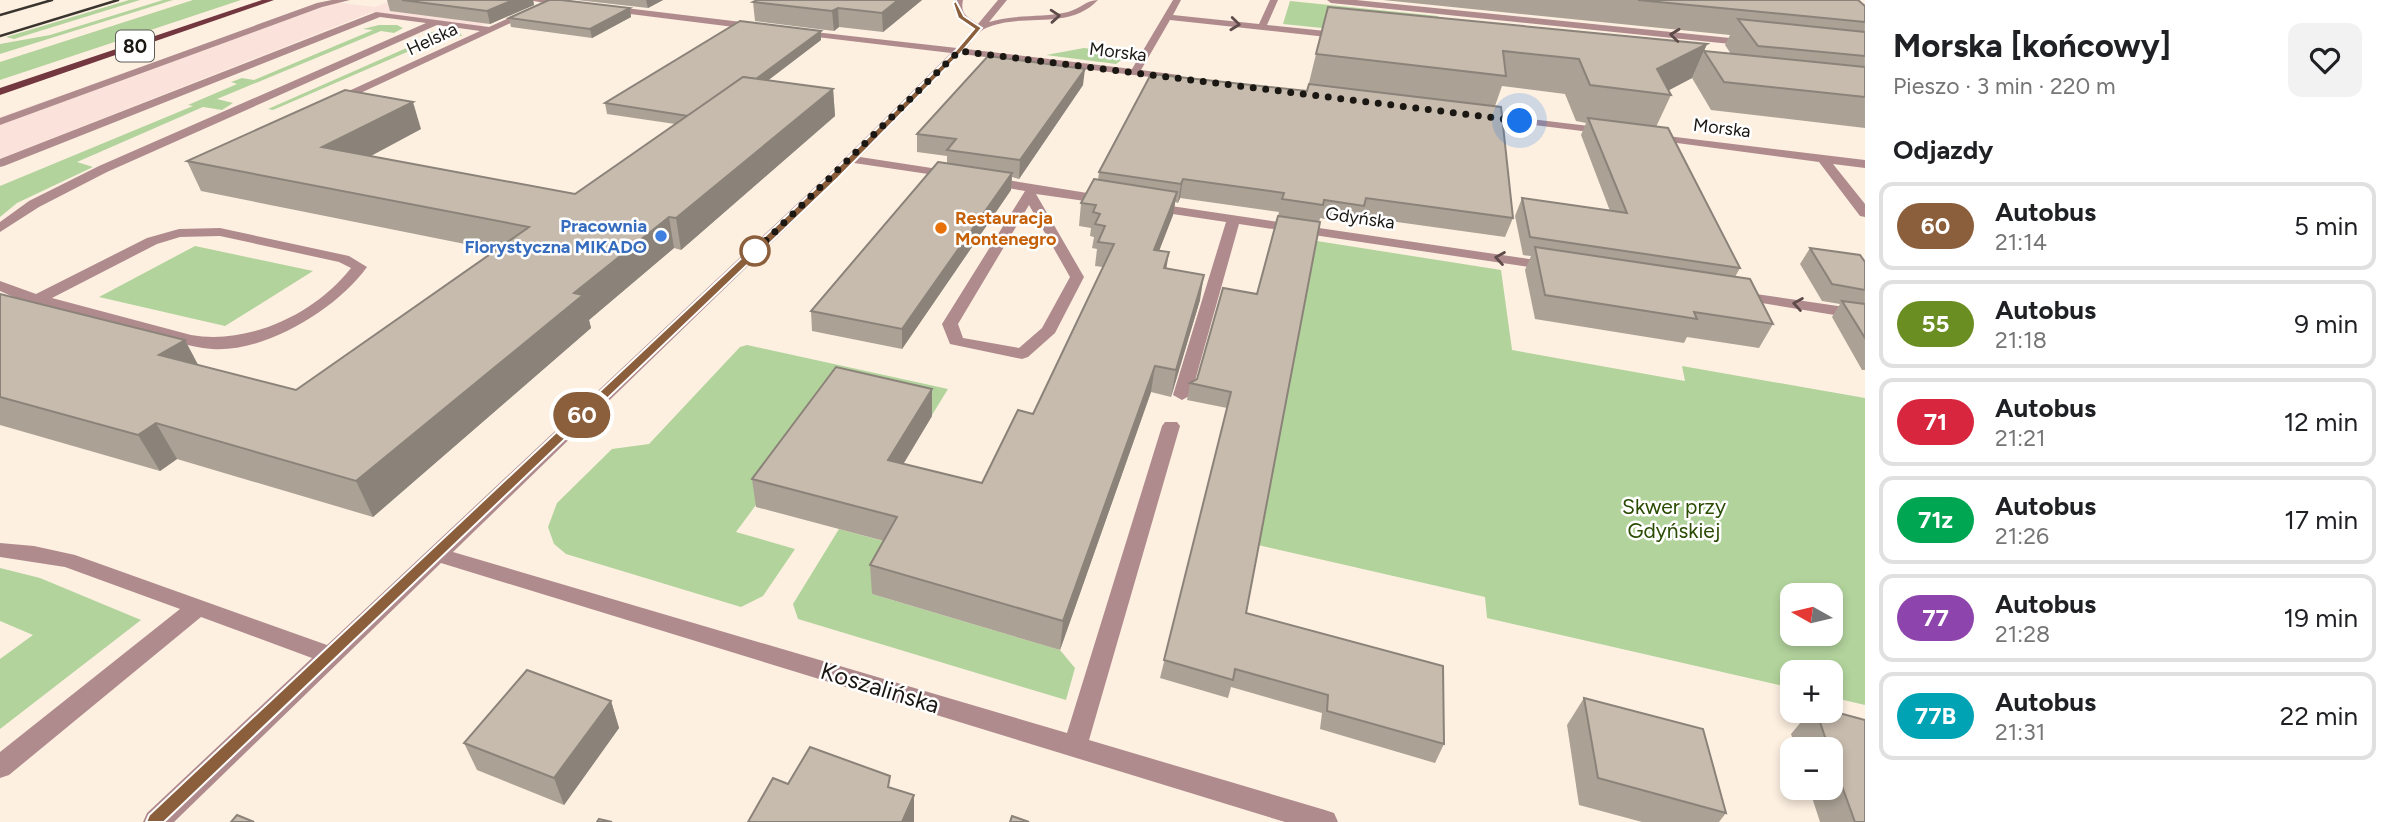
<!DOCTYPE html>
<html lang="pl">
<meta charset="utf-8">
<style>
:root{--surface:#fff;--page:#f2f2f2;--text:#202124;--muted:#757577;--line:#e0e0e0}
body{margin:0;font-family:Figtree,sans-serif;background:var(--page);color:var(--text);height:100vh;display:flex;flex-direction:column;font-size:26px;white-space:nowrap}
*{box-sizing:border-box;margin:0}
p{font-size:23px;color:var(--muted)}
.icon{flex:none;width:38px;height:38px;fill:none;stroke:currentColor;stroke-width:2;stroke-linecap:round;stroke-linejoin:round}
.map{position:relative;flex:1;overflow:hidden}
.drawer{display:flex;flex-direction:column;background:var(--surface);width:525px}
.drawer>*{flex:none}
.badge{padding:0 14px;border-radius:23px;font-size:24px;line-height:46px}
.needle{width:46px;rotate:278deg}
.tools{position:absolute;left:1780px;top:583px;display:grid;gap:14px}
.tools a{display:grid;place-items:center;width:63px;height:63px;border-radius:14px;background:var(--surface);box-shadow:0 4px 10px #0003;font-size:35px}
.you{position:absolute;width:35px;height:35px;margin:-18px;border:5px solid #fff;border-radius:50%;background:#1a73e8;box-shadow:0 0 0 10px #1a73e833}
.map>.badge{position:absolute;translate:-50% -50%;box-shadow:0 0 0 4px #fff}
h2{padding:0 28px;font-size:26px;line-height:63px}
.round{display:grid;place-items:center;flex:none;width:74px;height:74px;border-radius:14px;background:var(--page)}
.head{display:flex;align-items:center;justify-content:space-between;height:119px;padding:0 28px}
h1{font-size:33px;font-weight:700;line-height:52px}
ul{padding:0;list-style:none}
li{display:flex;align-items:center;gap:21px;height:88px;margin:0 14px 10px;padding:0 14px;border:4px solid var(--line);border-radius:14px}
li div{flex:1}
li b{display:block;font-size:26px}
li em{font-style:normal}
li .badge{min-width:77px;font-weight:700;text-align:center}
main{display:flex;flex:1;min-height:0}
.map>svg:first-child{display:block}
.industrial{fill:#fbe2db}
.green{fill:#b2d39c;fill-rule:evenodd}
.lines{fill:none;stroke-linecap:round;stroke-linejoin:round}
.minor{fill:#b08b8e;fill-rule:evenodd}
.major{fill:#73373f;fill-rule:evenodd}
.rail{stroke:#39342d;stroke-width:2.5}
.wall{fill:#aba195}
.shaded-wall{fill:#8b8379}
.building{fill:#c7bbad;stroke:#8b8379;stroke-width:2}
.oneway{stroke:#5e4b4a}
.line{fill:#8b5e3c;stroke:#fff;stroke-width:2}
.walk{stroke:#1b1712;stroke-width:7;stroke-dasharray:0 12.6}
.food-dot{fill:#e8710a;stroke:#fff;stroke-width:2.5}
.shop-dot{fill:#3f7fe0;stroke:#fff;stroke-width:2.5}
.stop-dot{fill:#fff;stroke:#8b5e3c;stroke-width:3.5}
.labels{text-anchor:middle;stroke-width:5;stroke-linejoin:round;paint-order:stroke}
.far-street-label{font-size:18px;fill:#1b1712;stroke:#fff}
.far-food-label{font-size:18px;font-weight:bold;fill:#c56008;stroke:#fff;text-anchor:start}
.far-shop-label{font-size:18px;font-weight:bold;fill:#366cbe;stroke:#fff;text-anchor:end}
.shield{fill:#fff;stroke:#5f5d59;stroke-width:2}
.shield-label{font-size:19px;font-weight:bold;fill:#1b1712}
.park-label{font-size:21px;fill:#2a4c02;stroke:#fff}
.near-street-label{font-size:24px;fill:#1b1712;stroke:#fff}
</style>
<main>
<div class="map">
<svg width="1865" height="822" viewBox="0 0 1865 822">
<rect width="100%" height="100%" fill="#fdf0e1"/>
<path class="industrial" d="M 393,0 L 469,0 L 524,7 L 480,26 L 372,12 L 0,159 L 0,117 L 326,1 L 375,7 Z"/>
<g class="green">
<path d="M 129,0 L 140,0 L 14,39 L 6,37 Z"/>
<path d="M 163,0 L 173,0 L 0,54 L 0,44 L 50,35 Z"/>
<path d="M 193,0 L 241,0 L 0,80 L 0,62 Z"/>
<path d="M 1290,1 L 1438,16 L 1440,40 L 1283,24 Z"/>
<path d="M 379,25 L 397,25 L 403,28 L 394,33 L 381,31 L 217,99 L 233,103 L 222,110 L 203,107 L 77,162 L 93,167 L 17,203 L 0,217 L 0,186 L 193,106 L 188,105 L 237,84 L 231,82 L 242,78 L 254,80 L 373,30 L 363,29 Z"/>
<path d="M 448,30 L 460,32 L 462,36 L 444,36 L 273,110 L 268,109 L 436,35 L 424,33 Z"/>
<path d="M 1084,48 L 1120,53 L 1124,58 L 1116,64 L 1046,55 Z"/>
<path d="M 1317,241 L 1501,270 L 1512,350 L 1685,381 L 1682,366 L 1865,398 L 1865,705 L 1831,697 L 1830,672 L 1792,672 L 1792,688 L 1487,618 L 1485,597 L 1258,545 ZM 1792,595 L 1830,595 L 1830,634 L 1792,634 Z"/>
<path d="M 195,246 L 313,271 L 225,326 L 99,297 Z"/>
<path d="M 747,345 L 948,389 L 932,415 L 838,394 L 736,532 L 795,549 L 763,596 L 741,607 L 566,554 L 554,544 L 548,527 L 557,503 L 612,449 L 649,444 L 740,347 Z"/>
<path d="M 839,529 L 898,545 L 872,594 L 1060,650 L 1075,668 L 1066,700 L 798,619 L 793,604 Z"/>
<path d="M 0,568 L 40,578 L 141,620 L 0,729 L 0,659 L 33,635 L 0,621 Z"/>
</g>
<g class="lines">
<g class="minor">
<path d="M 332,0 L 350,0 L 322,7 L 0,125 L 0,118 L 317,3 Z"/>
<path d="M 528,0 L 555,0 L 571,4 L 567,7 Z"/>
<path d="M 955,0 L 963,0 C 960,14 967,17 978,24 L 998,0 L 1007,0 L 989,22 C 1015,14 1042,18 1068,12 C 1080,9 1086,0 1098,0 C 1068,32 1021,11 984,29 C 977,33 971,43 966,49 L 1132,69 L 1173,0 L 1181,0 L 1173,15 L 1259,24 L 1270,0 L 1278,0 L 1267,25 L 1345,33 L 1350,36 L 1345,39 L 1170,20 L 1141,70 L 1179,75 L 1180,77 L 1175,80 L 961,54 L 860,157 L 951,171 L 957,175 L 955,178 L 854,163 L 453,552 L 1067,733 L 1162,426 L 1165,422 L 1177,422 L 1180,426 L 1089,740 L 1325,810 L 1334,813 L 1338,822 L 1285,822 L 441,563 L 174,822 L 143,822 L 147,813 L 312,658 L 201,617 L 9,775 L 0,778 L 0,752 L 180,609 L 65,567 L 0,557 L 0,543 L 34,546 L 75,555 L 327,645 L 830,173 L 951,53 L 800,35 L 797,34 L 797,30 L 957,48 L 973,29 C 961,21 951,16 955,0 Z"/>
<path d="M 1327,0 L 1356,0 L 1750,40 L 1755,43 L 1750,46 L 1331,3 Z"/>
<path d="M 609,6 L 758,24 L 763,27 L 758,30 L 606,11 L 606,7 Z"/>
<path d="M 527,10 L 534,12 L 337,104 L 329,104 L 329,100 L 480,31 L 437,25 L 107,172 L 39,207 L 0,232 L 0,222 L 29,201 L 99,166 L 426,23 L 380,17 L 4,166 L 0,167 L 0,159 L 376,12 L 489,27 Z"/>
<path d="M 1481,113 L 1606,128 L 1612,131 L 1606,134 L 1477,118 L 1477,114 Z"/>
<path d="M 1651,134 L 1865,160 L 1865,168 L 1833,164 L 1865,204 L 1865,217 L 1860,216 L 1819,162 L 1647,139 L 1647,135 Z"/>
<path d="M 989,177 L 1106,196 L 1112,200 L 1106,204 L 1036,194 L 1084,277 L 1055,333 L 1028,357 L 1022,359 L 950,344 L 942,324 L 1025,191 L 985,184 L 983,181 ZM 1029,205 L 1070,277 L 1042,328 L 1019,348 L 963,338 L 958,324 Z"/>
<path d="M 1151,203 L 1549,262 L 1556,266 L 1549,270 L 1239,224 L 1191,395 L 1182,400 L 1173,395 L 1226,222 L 1146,210 L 1146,204 Z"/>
<path d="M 220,228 L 349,256 L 367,267 C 337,309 265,353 212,349 C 187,347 163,338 139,331 C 98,320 57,309 16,298 L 0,291 L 0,281 L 36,294 L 147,238 L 179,229 ZM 220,236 L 339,262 L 351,268 C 315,314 249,345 191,335 L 52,298 L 157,244 L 180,237 Z"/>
<path d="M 1736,291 L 1865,310 L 1865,320 L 1731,298 L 1729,295 L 1731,292 Z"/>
</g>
<path class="major" d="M 262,0 L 274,0 L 0,95 L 0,88 Z"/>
<g class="rail">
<path d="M 0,15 L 52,0"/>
<path d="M 0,36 L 118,0"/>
</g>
</g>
<g class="wall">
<path d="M 387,0 L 533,0 L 534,5 L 490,24 L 390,11 Z"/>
<path d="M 577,0 L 663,0 L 648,8 Z"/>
<path d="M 922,0 L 883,32 L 839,27 L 834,31 L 755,21 L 753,2 Z"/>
<path d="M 1383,0 L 1858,0 L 1865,6 L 1865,128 L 1711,110 L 1692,78 L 1704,51 L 1731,54 L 1725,45 L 1730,35 Z"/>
<path d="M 630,8 L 631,17 L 592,38 L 511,27 L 509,18 Z"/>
<path d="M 821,40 L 768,80 L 833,89 L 835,116 L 681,250 L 674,248 L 589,320 L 591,328 L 373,517 L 177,459 L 160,471 L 0,425 L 0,294 L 199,365 L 296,390 L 495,250 L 201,191 L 187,161 L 421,129 L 371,156 L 575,194 L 675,124 L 607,114 L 605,103 Z"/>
<path d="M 1707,44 L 1692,78 L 1668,90 L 1671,95 L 1656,127 L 1740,268 L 1735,277 L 1773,324 L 1759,348 L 1687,337 L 1684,343 L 1535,319 L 1525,270 L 1531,256 L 1523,255 L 1515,216 L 1522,198 L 1610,211 L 1581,135 L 1586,123 L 1576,121 L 1565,94 L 1502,86 L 1495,106 L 1513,218 L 1505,237 L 1361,217 L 1359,225 L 1320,218 L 1246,613 L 1444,744 L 1435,763 L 1320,729 L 1322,713 L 1231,687 L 1228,698 L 1160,678 L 1227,408 L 1187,400 L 1190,383 L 1197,379 L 1257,294 L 1279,212 L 1180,198 L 1178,203 L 1175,202 L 1173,215 L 1159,251 L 1167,269 L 1200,300 L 1171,397 L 1151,392 L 1060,650 L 872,594 L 870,565 L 884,541 L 756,507 L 752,479 L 932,416 L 903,464 L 982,483 L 1033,414 L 1103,267 L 1095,266 L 1097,249 L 1092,248 L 1094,237 L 1090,236 L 1091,228 L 1079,226 L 1081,203 L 1098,180 L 1099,172 L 1307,91 L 1316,54 Z"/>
<path d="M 1083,85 L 1019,179 L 1012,177 L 1011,190 L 902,349 L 812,331 L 811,311 L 947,163 L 947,156 L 917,152 L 917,134 Z"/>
<path d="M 1810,248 L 1865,262 L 1865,370 L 1862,370 L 1832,317 L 1840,304 L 1822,301 L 1800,264 Z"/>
<path d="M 1584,698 L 1726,813 L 1719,822 L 1642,822 L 1579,805 L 1567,725 Z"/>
<path d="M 611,701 L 619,728 L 564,805 L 477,770 L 464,743 Z"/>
<path d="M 1811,710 L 1816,710 L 1865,822 L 1820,822 L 1809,788 L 1830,788 L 1830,749 L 1796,749 L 1791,734 Z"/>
</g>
<g class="shaded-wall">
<path d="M 513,0 L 533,0 L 534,5 L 490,24 L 487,11 Z"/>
<path d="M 646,0 L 663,0 L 648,8 Z"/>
<path d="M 898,0 L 922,0 L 883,32 L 882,13 Z"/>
<path d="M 630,8 L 631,17 L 592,38 L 590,29 Z"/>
<path d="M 838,8 L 839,27 L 834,31 L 832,11 Z"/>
<path d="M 821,31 L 821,40 L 704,129 L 703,118 Z"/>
<path d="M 1707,44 L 1692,78 L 1662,94 L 1657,69 Z"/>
<path d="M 1085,69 L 1083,85 L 1019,179 L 1020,160 Z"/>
<path d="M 833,89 L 835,116 L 681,250 L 676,218 Z"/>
<path d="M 413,102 L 421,129 L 333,176 L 322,147 Z"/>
<path d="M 1012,173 L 1011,190 L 902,349 L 902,329 Z"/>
<path d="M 1183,179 L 1180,198 L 1178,203 L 1181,184 Z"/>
<path d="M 1177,192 L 1173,215 L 1150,274 L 1154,250 Z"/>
<path d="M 669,217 L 674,248 L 589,320 L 591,328 L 373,517 L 356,481 L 574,293 Z"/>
<path d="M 1169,252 L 1165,277 L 1164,268 Z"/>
<path d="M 1204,275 L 1200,300 L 1171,397 L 1176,370 Z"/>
<path d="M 185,340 L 203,374 L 159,355 Z"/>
<path d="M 1155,366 L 1151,392 L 1060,650 L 1063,621 Z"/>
<path d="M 932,389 L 932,416 L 889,488 L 888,460 Z"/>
<path d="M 156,423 L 177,459 L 160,471 L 138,435 Z"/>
<path d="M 611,701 L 619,728 L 564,805 L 554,778 Z"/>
<path d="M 914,795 L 914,822 L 902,822 Z"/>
</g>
<g class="building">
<path d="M 402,0 L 513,0 L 487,11 Z"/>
<path d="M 549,0 L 561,0 L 630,8 L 590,29 L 509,18 Z"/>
<path d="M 757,0 L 898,0 L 882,13 L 838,8 L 832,11 L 753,2 Z"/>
<path d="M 1638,0 L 1858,0 L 1865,6 L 1865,22 Z"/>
<path d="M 1328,7 L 1707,44 L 1657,69 L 1671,95 L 1590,85 L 1579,59 L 1503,51 L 1506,76 L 1316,54 Z"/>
<path d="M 1738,19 L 1865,32 L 1865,56 L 1758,46 Z"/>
<path d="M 740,21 L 821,31 L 756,79 L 743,77 L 688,116 L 605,103 Z"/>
<path d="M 1704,51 L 1865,67 L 1865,97 L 1724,82 Z"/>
<path d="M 988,56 L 1085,69 L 1020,160 L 947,150 L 956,139 L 917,134 Z"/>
<path d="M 1151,74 L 1307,91 L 1309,84 L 1501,107 L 1513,218 L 1366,198 L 1364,206 L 1324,200 L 1323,205 L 1282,199 L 1284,193 L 1183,179 L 1181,184 L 1099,172 Z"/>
<path d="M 743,77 L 833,89 L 676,218 L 669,217 L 574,293 L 583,295 L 356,481 L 156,423 L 138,435 L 0,397 L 0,294 L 185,340 L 159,355 L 296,390 L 529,227 L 187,161 L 345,90 L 413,102 L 322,147 L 575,194 Z"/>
<path d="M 1588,118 L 1668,128 L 1740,268 L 1530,237 L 1522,198 L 1627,213 Z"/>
<path d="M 938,162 L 1012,173 L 902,329 L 811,311 Z"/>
<path d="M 1094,179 L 1177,192 L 1154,250 L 1169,252 L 1164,268 L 1204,275 L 1176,370 L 1155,366 L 1063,621 L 870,565 L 897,517 L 752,479 L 836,367 L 932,389 L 888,460 L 982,483 L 1018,410 L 1033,414 L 1114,244 L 1098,242 L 1105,226 L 1095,224 L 1100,214 L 1093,212 L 1096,205 L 1081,203 Z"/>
<path d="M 1278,216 L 1320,222 L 1246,613 L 1443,666 L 1444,744 L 1327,711 L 1328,695 L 1235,669 L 1233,680 L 1164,660 L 1231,392 L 1190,383 L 1197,379 L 1223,288 L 1257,294 Z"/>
<path d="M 1535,247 L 1750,279 L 1773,324 L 1694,312 L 1697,319 L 1545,295 Z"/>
<path d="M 1810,248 L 1860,255 L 1865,262 L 1865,290 L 1832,284 Z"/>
<path d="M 1842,301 L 1865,304 L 1865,338 Z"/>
<path d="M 527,670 L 611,701 L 554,778 L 464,743 Z"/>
<path d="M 1584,698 L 1703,729 L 1726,813 L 1598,778 Z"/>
<path d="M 1816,710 L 1828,710 L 1865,720 L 1865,822 L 1855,822 L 1830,753 L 1830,749 L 1829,749 Z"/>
<path d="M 810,747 L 890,776 L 888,787 L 914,795 L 902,822 L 748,822 L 773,778 L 788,784 Z"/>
<path d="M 237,815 L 254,822 L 231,822 Z"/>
<path d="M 1012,816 L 1029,822 L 1010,822 Z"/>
<path d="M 599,819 L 612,822 L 597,822 Z"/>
</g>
<defs><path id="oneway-chevron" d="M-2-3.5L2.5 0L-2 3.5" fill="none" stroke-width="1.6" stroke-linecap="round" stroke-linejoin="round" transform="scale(1.75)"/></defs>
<g class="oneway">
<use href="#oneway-chevron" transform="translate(1055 16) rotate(-4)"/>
<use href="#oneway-chevron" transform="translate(1235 24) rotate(6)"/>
<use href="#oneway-chevron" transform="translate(1675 35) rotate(-174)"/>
<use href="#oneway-chevron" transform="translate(1500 258) rotate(-171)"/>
<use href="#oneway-chevron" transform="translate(1798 304) rotate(-171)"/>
</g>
<path class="line" d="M 956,1 L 964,16 L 982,28 L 961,53 L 838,178 L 164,822 L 146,822 L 149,815 L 831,174 L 956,50 L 974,29 L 958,18 L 953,3 Z"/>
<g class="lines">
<path class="walk" d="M 755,251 L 747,259 L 959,51 L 1520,121"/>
</g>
<circle class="food-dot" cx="941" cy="228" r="7"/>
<circle class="shop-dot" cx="661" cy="236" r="7"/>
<circle class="stop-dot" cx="755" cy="251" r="14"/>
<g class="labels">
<g class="far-street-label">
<text transform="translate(432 39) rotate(-25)" y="6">Helska</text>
<text transform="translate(1118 52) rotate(7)" y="6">Morska</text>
<text transform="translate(1722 128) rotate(7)" y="6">Morska</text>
<text transform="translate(1360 218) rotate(8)" y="6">Gdyńska</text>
</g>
<g class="far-food-label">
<text x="955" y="224">Restauracja<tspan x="955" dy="21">Montenegro</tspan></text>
</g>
<g class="far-shop-label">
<text x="647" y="232">Pracownia<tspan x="647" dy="21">Florystyczna MIKADO</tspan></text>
</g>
<rect class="shield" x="116" y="30.5" width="38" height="31" rx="5"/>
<g class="shield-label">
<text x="135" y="53">80</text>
</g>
<g class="park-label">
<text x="1674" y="514">Skwer przy<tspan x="1674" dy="24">Gdyńskiej</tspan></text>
</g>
<g class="near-street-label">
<text transform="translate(880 688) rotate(17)" y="8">Koszalińska</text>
</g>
</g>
</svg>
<div class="tools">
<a><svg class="needle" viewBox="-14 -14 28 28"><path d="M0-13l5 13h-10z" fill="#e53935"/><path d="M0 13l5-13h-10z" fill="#757577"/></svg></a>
<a>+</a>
<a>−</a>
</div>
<div class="you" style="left:1520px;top:121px"></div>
<b class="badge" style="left:582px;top:415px;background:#8b5e3c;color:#fff">60</b>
</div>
<section class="drawer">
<div class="head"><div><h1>Morska [końcowy]</h1><p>Pieszo · 3 min · 220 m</p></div><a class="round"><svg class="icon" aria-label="heart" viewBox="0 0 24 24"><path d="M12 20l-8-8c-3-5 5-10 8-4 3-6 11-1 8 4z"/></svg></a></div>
<h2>Odjazdy</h2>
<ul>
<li><span class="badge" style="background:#8b5e3c;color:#fff">60</span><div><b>Autobus</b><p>21:14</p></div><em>5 min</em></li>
<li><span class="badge" style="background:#6b8e23;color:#fff">55</span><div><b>Autobus</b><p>21:18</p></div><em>9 min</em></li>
<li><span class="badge" style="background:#d7263d;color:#fff">71</span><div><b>Autobus</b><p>21:21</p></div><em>12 min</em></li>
<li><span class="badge" style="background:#00a651;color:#fff">71z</span><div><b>Autobus</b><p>21:26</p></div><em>17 min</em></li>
<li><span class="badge" style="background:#8e44ad;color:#fff">77</span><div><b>Autobus</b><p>21:28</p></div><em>19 min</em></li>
<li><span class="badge" style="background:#00a3b4;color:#fff">77B</span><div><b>Autobus</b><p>21:31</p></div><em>22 min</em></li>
</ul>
</section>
</main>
